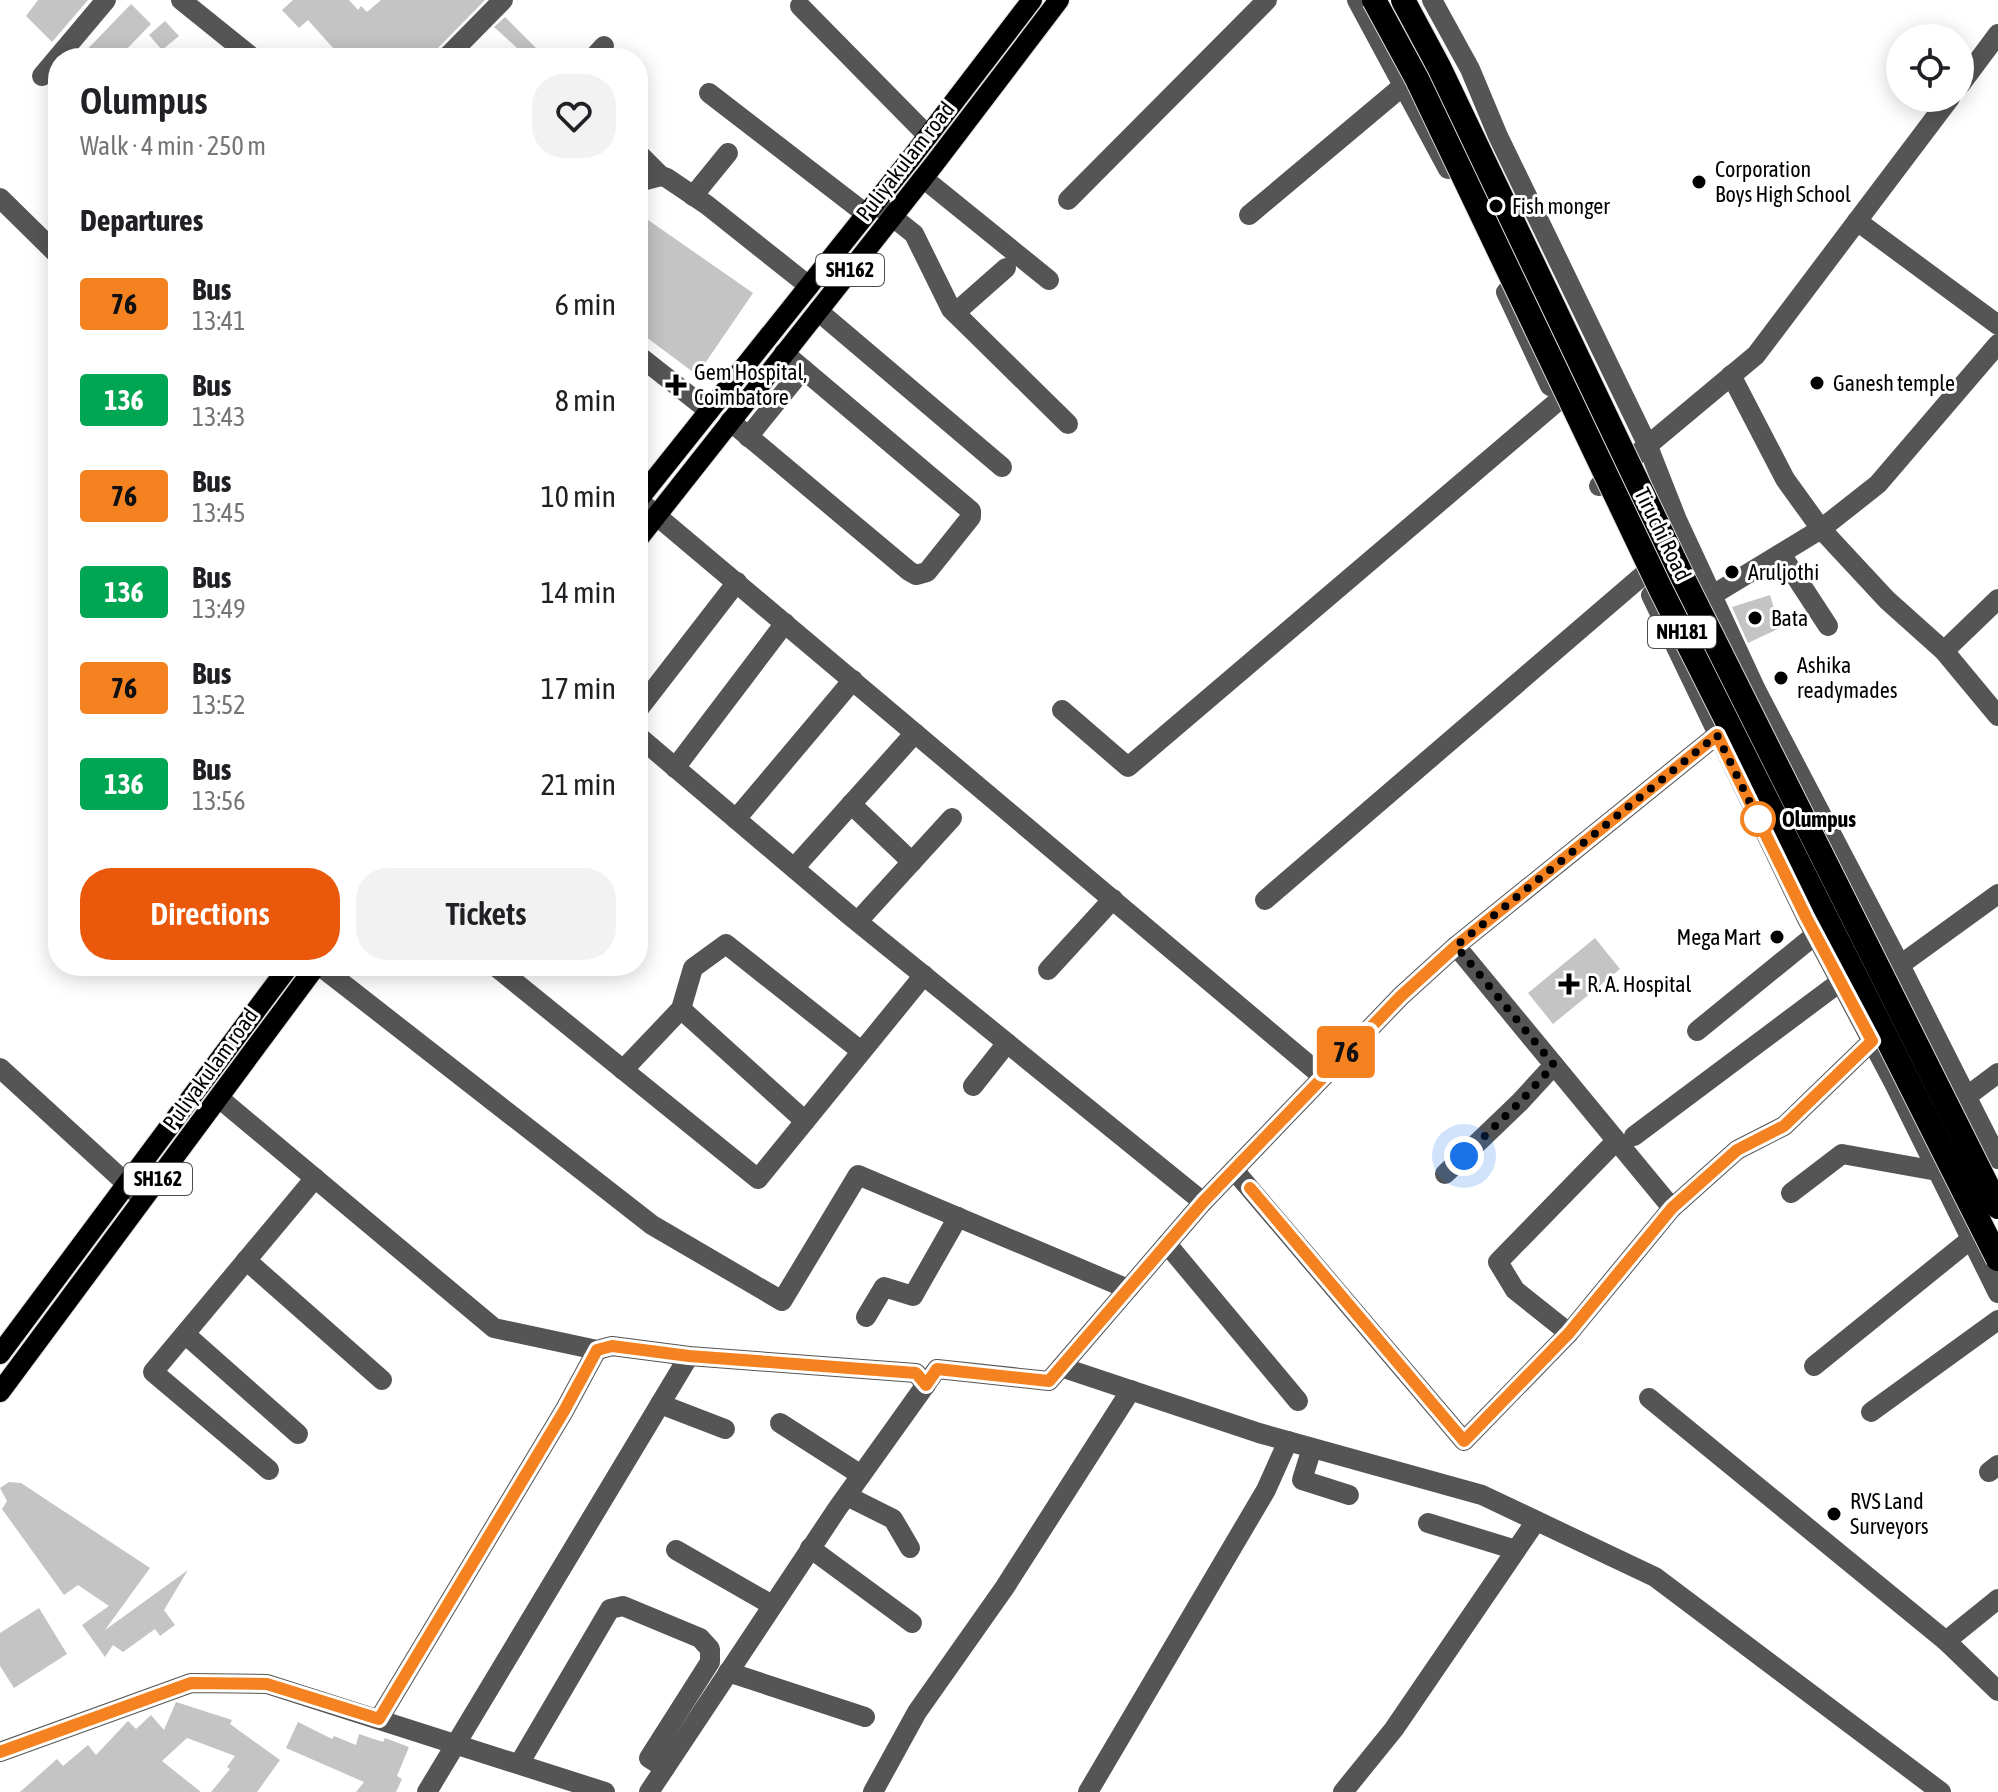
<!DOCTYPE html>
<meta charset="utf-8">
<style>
:root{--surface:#fff;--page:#f2f2f2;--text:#202124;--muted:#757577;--accent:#ea580c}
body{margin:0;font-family:"Asap Condensed",sans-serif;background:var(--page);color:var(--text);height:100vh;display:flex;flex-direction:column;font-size:30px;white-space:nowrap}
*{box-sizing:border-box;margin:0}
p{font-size:26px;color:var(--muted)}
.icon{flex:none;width:44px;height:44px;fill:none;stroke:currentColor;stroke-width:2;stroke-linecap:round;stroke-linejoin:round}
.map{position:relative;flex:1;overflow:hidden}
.sheet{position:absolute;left:48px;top:48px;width:600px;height:928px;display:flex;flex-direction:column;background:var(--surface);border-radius:32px;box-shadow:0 4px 20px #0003}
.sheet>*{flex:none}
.badge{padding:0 16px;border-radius:6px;font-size:28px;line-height:52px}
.buttons{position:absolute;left:1886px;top:24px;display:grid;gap:16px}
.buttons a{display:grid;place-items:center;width:88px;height:88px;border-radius:50%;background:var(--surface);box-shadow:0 4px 20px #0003;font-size:40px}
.you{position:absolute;width:40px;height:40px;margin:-20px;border:6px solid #fff;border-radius:50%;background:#1a73e8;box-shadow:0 0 0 12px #1a73e833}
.map>.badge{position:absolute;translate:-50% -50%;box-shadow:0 0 0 4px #fff}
h2{padding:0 32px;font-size:30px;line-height:72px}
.round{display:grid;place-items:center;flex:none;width:84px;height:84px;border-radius:32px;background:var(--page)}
.head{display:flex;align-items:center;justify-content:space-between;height:136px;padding:0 32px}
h1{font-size:38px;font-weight:600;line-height:60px}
.cta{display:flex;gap:16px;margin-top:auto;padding:16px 32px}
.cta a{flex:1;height:92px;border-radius:32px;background:var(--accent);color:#fff;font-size:32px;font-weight:600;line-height:92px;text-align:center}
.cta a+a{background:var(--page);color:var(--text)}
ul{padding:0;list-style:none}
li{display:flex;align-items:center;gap:24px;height:96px;padding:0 32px}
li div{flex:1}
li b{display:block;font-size:30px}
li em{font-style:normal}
li .badge{min-width:88px;font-weight:700;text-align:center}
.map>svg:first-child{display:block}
.building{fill:#c4c4c4}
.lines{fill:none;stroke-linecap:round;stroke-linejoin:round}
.major-casing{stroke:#dbdbdb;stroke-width:22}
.minor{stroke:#555;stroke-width:20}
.major{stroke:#000;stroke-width:20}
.highway-bridge-casing{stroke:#dbdbdb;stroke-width:26;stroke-linecap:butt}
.highway-bridge{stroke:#000;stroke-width:24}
.line-casing{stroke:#fff;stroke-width:18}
.line{stroke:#f58220;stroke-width:12}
.walk{stroke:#000;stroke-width:8;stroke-dasharray:0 14.4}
.poi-dot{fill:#000;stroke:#fff;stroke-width:3}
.stop-dot{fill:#fff;stroke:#f58220;stroke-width:4}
.labels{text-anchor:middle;stroke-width:6;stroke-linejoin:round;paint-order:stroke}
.shield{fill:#fff;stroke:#4c4c4c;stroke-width:2}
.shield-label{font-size:20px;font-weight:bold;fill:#000}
.street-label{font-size:22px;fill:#000;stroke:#fff}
.poi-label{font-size:22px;fill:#000;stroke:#fff;text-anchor:start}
.stop-label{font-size:22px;font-weight:bold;fill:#000;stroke:#fff;text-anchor:start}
</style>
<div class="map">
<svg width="1998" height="1792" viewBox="0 0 1998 1792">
<rect width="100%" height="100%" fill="#fff"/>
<g class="building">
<path d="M 38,0 L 88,0 L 52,42 L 26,16 Z"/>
<path d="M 293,0 L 349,0 L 358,10 L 361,6 L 367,12 L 381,0 L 485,0 L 437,49 L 433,58 L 342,58 L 308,20 L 299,28 L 282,10 Z"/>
<path d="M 131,4 L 151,24 L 118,58 L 79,58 Z"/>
<path d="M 505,17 L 537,49 L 528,58 L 494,27 Z"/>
<path d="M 165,21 L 179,36 L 162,50 L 149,35 Z"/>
<path d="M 638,213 L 753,293 L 697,375 L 638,331 Z"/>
<path d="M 1770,595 L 1780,628 L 1748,643 L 1732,607 Z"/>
<path d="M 1595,938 L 1620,969 L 1553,1024 L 1528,993 Z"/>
<path d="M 9,1482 L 21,1483 L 150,1568 L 105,1630 L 188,1570 L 164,1610 L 175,1625 L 160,1636 L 155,1629 L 123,1652 L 113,1645 L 105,1657 L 82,1625 L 109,1606 L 78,1585 L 64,1595 L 2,1509 L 7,1501 L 0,1488 Z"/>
<path d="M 39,1608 L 67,1654 L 14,1688 L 0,1666 L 0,1633 Z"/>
<path d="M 176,1702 L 232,1720 L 230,1724 L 280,1760 L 257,1792 L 211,1792 L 230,1769 L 227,1767 L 235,1756 L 187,1738 L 162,1761 L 201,1792 L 20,1792 L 57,1759 L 63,1766 L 88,1745 L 96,1755 L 128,1721 L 136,1729 L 151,1715 L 164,1730 Z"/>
<path d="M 298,1722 L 332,1739 L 334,1736 L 356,1745 L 359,1734 L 383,1742 L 385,1738 L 409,1747 L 397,1776 L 402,1779 L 396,1792 L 356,1792 L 364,1782 L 286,1748 Z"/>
</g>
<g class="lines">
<g class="major-casing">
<g id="major">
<path d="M 638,500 L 911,158 L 1032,0"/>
<path d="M 638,539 L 935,163 L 1059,0"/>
<path d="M 0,1354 L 289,966"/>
<path d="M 0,1392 L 316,966"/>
</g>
</g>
<g class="minor">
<path d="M 181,0 L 253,58"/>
<path d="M 1357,0 L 1448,169"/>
<path d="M 1432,0 L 1470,69 L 1498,136 L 1647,444 L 1677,520 L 1756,690 L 1900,965 L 1998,1159"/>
<path d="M 800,6 L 928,136"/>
<path d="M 446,58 L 503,0"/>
<path d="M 593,58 L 604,46"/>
<path d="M 42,76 L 106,0"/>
<path d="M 1960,85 L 1998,34"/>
<path d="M 709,93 L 866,214"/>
<path d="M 638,153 L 661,176"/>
<path d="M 923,178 L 1049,280"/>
<path d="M 638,182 L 661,176 L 667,178 L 707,205 L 809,286"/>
<path d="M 693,196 L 728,153"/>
<path d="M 0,198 L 58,255"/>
<path d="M 1068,200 L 1267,0"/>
<path d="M 879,206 L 914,234 L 951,309 L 1068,424"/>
<path d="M 1249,215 L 1404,85"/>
<path d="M 1857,221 L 1998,325"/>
<path d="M 1506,292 L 1550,386"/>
<path d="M 818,311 L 1002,467"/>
<path d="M 955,313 L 1006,268"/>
<path d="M 638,355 L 709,411"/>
<path d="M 1731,375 L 1785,479 L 1821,529 L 1887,600 L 1944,651 L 1998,716"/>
<path d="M 730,421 L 909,571 L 916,575 L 927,572 L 971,517 L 971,511 L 784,353"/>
<path d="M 748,437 L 803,369"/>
<path d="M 1599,486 L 1756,355 L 1950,98"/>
<path d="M 638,500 L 1322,1076"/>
<path d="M 1781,554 L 1828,626"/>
<path d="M 1651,595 L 1806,917 L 1894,1083 L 1998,1293"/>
<path d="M 1711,596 L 1821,529 L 1878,484 L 1998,344"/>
<path d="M 1944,651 L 1998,599"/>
<path d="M 638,710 L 737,582"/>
<path d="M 1062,710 L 1128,767 L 1558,401"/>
<path d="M 638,736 L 848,914 L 1203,1202"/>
<path d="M 675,768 L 785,623"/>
<path d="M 851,804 L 912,862"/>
<path d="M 736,819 L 853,680"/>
<path d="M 794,868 L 915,733"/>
<path d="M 1265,900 L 1642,576"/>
<path d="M 858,921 L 952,818"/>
<path d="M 1456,946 L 1672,1208"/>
<path d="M 1900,965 L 1998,894"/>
<path d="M 320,966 L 652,1225 L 782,1301 L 858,1175 L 1128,1289"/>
<path d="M 495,966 L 758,1179 L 924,975"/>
<path d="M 1048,970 L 1113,899"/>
<path d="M 681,1009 L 805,1121"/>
<path d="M 1697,1031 L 1815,935"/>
<path d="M 0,1068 L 139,1195"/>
<path d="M 623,1070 L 681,1009 L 693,968 L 726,944 L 861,1051"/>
<path d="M 973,1086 L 1007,1043"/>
<path d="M 1966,1097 L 1998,1073"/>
<path d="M 219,1098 L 494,1328 L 597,1350 L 612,1346 L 689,1356 L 916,1373 L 926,1385"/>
<path d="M 1634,1136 L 1840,982"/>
<path d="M 1234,1170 L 1464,1441 L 1569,1333 L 1672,1208 L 1737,1150 L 1784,1126 L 1872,1041"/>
<path d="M 1445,1174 L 1520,1102 L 1554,1065"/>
<path d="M 1791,1193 L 1842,1154 L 1937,1171"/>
<path d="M 1167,1244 L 1298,1401"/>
<path d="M 246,1260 L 382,1380"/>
<path d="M 866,1317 L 884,1287 L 913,1296 L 958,1217"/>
<path d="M 1569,1333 L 1515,1290 L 1498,1262 L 1616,1141"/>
<path d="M 185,1334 L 298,1434"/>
<path d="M 1814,1366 L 1971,1239"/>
<path d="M 1061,1367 L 1259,1433 L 1482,1495 L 1655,1577 L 1941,1792"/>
<path d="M 1649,1398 L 1946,1641 L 1998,1691"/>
<path d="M 660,1404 L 725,1429"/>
<path d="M 1871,1412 L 1998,1320"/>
<path d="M 780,1423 L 861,1475"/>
<path d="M 1312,1448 L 1302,1480 L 1349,1495"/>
<path d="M 269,1470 L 153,1372 L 315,1178"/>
<path d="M 1989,1472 L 1998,1465"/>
<path d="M 847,1496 L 893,1519 L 910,1548"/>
<path d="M 1428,1523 L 1516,1550"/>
<path d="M 810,1548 L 912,1623"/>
<path d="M 676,1550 L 772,1605"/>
<path d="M 1946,1641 L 1998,1599"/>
<path d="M 728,1672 L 865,1717"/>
<path d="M 379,1719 L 564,1411 L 597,1350"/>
<path d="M 0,1752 L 191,1683 L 267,1684 L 605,1792"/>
<path d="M 519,1764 L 610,1609 L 623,1606 L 700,1638 L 710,1649 L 710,1662 L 649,1758 L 665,1768"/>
<path d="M 427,1792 L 689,1356"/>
<path d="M 649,1792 L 837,1509 L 937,1369 L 1049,1381 L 1203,1202 L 1401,996 L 1456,946 L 1717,735"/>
<path d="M 873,1792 L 917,1712 L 1005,1587 L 1131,1390"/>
<path d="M 1088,1792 L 1266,1490 L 1288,1441"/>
<path d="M 1343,1792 L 1394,1729 L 1536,1521"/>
</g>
<use href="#major" class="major"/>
<g class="highway-bridge-casing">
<g id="highway-bridge">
<path d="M 1374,0 L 1417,79 L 1661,590 L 1998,1259"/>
<path d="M 1403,0 L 1439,67 L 1684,580 L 1998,1207"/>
</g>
</g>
<use href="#highway-bridge" class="highway-bridge"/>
</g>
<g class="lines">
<g class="line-casing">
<path id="line" d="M 0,1752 L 191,1683 L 267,1684 L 379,1719 L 564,1411 L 597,1350 L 612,1346 L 689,1356 L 916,1373 L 926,1385 L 937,1369 L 1049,1381 L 1203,1202 L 1401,996 L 1456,946 L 1717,735 L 1806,917 L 1872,1041 L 1784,1126 L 1737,1150 L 1672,1208 L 1569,1333 L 1464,1441 L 1250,1188"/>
</g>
<use href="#line" class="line"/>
<path class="walk" d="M 1464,1156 L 1520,1102 L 1554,1065 L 1456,946 L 1717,735 L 1758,819"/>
</g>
<g class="poi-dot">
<circle cx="1699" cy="182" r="8"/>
<circle cx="1496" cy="206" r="8"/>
<circle cx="1817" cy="383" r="8"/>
<path d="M672 373h8v8h8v8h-8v8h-8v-8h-8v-8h8z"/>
<circle cx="1732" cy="572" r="8"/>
<circle cx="1755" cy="618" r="8"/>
<circle cx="1781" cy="678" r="8"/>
<circle cx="1777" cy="937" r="8"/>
<path d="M1565 972h8v8h8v8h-8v8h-8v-8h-8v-8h8z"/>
<circle cx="1834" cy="1514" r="8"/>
</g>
<circle class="stop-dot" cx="1758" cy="819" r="16"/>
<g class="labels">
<g class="shield">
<rect x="816" y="254" width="68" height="32" rx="6"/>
<rect x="1648" y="616" width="68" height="32" rx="6"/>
<rect x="124" y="1163" width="68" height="32" rx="6"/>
</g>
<g class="shield-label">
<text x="850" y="277">SH162</text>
<text x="1682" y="639">NH181</text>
<text x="158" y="1186">SH162</text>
</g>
<g class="street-label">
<text transform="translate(905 161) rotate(-52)" y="8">Puliyakulam road</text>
<text transform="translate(1663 534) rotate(64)" y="8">Tiruchi Road</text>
<text transform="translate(210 1069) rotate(-54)" y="8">Puliyakulam road</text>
</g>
<g class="poi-label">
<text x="1715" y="177">Corporation<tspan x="1715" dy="25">Boys High School</tspan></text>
<text x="1512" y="214">Fish monger</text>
<text x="694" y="380">Gem Hospital,<tspan x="694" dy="25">Coimbatore</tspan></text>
<text x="1833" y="391">Ganesh temple</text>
<text x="1748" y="580">Aruljothi</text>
<text x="1771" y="626">Bata</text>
<text x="1797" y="673">Ashika<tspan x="1797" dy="25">readymades</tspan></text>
<text x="1761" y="945" text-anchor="end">Mega Mart</text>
<text x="1587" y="992">R. A. Hospital</text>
<text x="1850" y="1509">RVS Land<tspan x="1850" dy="25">Surveyors</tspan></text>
</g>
<g class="stop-label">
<text x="1782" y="827">Olumpus</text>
</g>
</g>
</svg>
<div class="buttons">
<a><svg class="icon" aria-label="locate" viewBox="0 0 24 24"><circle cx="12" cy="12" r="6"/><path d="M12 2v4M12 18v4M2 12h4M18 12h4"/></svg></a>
</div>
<div class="you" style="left:1464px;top:1156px"></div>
<b class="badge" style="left:1346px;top:1052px;background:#f58220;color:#111">76</b>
<section class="sheet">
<div class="head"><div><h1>Olumpus</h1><p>Walk · 4 min · 250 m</p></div><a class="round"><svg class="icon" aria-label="heart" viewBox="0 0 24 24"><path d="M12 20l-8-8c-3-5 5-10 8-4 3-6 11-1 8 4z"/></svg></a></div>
<h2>Departures</h2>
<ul>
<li><span class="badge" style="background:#f58220;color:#111">76</span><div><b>Bus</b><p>13:41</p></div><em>6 min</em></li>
<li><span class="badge" style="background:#00a651;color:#fff">136</span><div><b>Bus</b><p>13:43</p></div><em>8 min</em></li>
<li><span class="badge" style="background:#f58220;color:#111">76</span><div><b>Bus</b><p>13:45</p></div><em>10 min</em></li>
<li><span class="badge" style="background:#00a651;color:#fff">136</span><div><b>Bus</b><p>13:49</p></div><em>14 min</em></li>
<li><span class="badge" style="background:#f58220;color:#111">76</span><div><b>Bus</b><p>13:52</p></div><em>17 min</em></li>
<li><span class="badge" style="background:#00a651;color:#fff">136</span><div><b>Bus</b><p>13:56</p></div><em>21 min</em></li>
</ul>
<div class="cta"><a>Directions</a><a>Tickets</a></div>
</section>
</div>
